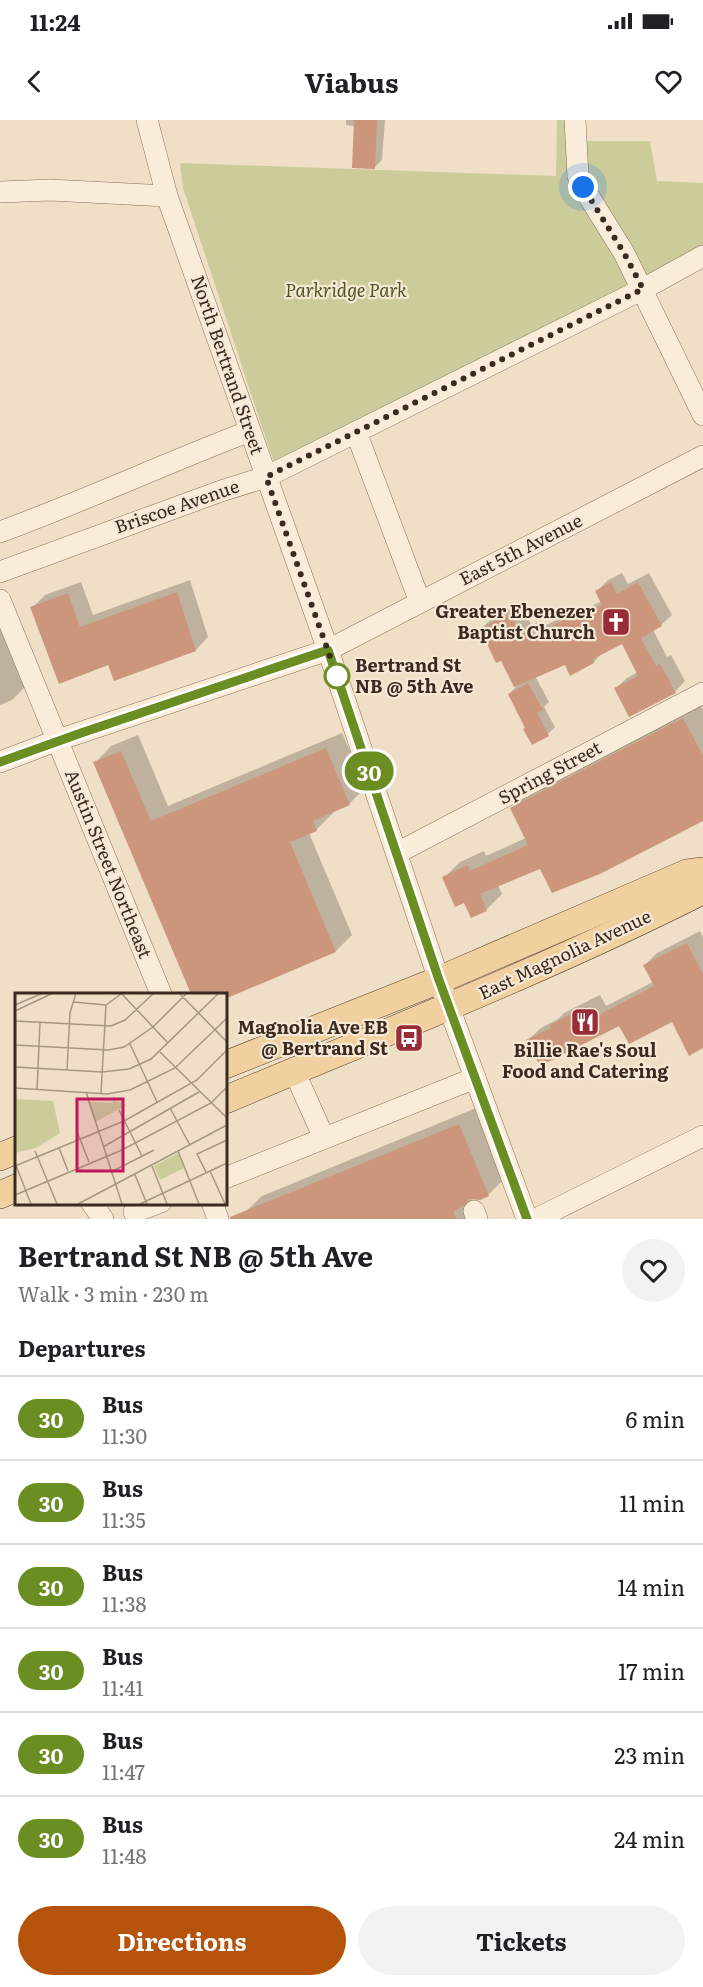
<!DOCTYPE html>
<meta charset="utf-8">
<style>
:root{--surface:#fff;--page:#f2f2f2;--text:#202124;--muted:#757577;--line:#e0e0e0;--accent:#b45309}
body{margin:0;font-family:Literata,serif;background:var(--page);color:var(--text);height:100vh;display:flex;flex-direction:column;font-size:22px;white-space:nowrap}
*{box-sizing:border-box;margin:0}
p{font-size:20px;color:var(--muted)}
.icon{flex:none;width:33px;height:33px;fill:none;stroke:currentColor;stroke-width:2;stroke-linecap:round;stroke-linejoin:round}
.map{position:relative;height:1099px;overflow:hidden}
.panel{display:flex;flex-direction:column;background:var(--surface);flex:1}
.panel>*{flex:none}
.badge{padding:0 12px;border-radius:20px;font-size:21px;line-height:39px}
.you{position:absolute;width:30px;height:30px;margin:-15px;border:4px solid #fff;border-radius:50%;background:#1a73e8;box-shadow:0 0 0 9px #1a73e833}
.map>.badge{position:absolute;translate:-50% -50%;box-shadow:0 0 0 3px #fff}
h2{padding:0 18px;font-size:22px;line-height:54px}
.round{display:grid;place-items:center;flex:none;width:63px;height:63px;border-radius:32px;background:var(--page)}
.headline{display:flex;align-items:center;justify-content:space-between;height:102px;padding:0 18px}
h1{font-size:28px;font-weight:700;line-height:45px}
.action{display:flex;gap:12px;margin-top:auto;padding:12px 18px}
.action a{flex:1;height:69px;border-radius:36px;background:var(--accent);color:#fff;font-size:24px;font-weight:700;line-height:69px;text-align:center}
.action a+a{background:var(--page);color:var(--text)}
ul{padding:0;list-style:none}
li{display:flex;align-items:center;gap:18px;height:84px;padding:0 18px;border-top:2px solid var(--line)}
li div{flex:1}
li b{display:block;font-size:22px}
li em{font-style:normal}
li .badge{min-width:66px;font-weight:700;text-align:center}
.status{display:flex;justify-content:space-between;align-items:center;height:42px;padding:0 30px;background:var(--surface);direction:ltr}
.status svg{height:16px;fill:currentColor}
header{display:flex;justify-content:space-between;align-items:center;height:78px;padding:0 18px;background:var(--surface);font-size:27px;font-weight:700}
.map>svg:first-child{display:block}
.green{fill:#cbcc9a}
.shadow{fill:#0003}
.building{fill:#cc967c}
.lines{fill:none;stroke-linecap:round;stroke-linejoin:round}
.minor-casing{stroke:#89705c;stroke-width:22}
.major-casing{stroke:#573f30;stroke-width:28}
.minor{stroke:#f9edda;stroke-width:21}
.major{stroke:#f0d09f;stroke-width:27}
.line-casing{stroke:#fff;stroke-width:14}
.line{stroke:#6b8e23;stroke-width:9}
.walk{stroke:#3a2a1f;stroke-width:6;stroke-dasharray:0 10.8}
.stop-dot{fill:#fff;stroke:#6b8e23;stroke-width:3}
.labels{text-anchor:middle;stroke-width:4.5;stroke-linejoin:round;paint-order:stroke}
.park-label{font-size:18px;font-style:italic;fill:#4e5626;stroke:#f5e9d6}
.street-label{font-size:18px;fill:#3a2a1f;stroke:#f5e9d6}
.poi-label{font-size:18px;font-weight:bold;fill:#3a2a1f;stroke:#f5e9d6;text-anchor:end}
.stop-label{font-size:18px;font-weight:bold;fill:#3a2a1f;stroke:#f5e9d6;text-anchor:start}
.inset-road{fill:none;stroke:#a69783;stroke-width:1.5}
.view{fill:#c2185b;fill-opacity:0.15;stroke:#c2185b;stroke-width:3}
.inset-edge{fill:none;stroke:#3a2a1f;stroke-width:3}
</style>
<div class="status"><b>11:24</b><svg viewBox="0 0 49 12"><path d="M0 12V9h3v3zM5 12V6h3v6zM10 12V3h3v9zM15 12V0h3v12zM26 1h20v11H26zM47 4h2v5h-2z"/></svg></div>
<header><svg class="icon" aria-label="back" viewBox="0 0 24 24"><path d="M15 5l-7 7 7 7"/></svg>Viabus<svg class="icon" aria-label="heart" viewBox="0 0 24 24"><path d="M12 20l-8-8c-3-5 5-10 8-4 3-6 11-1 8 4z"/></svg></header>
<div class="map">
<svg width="703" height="1099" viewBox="0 0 703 1099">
<rect width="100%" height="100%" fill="#eedfc6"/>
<path class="green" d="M 557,0 L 582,0 L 582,21 L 650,21 L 657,61 L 703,63 L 703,130 L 276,345 L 271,334 L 183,68 L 180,43 L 556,56 Z"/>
<g class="shadow">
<path d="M 346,0 L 385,0 L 382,40 L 374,48 L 355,6 L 346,5 Z"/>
<path d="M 622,453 L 628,464 L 649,453 L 672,495 L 661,505 L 653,510 L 667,537 L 671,535 L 685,561 L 675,572 L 616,568 L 627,558 L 638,552 L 622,522 L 603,532 L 594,542 L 565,543 L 535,556 L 549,582 L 544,587 L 555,607 L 548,614 L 527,608 L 509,574 L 516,567 L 502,539 L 481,509 L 492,498 L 518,485 L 522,492 L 524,491 L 532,506 L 537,502 L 540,508 L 582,487 L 584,490 L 602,481 L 597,471 L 608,460 Z"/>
<path d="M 190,460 L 208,517 L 196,530 L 109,544 L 32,488 L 45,475 L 81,462 L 93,495 Z"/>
<path d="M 0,495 L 25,567 L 12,580 L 0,585 Z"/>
<path d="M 699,583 L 703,590 L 703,699 L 541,747 L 498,765 L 502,774 L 486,790 L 465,782 L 444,758 L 460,742 L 484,731 L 486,736 L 526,718 L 512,689 L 528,673 Z"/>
<path d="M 342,613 L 366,667 L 349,684 L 332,691 L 333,693 L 316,710 L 309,713 L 352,815 L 336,831 L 225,877 L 225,874 L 192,874 L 95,643 L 111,626 L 138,615 L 168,686 Z"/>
<path d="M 700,811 L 703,817 L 703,927 L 673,900 L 620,904 L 528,920 L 541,908 L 558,899 L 564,893 L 600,875 L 606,886 L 653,862 L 645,845 L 657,833 Z"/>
<path d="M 476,988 L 504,1059 L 488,1075 L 471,1078 L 480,1099 L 248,1099 L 245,1092 L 262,1076 Z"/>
</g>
<g class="building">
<path d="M 354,0 L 377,0 L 375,49 L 352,48 Z"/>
<path d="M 611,462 L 617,474 L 638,462 L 662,506 L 641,518 L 656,546 L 660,544 L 676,573 L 629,597 L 614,568 L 638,556 L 622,524 L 593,539 L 594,543 L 570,556 L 565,545 L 514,567 L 501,541 L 496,543 L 480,509 L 507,495 L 511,501 L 513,500 L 521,515 L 526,512 L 530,518 L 571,496 L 573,500 L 602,485 L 595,471 Z"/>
<path d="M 177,472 L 196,531 L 114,561 L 108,545 L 59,564 L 30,487 L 68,473 L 80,507 Z"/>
<path d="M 528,563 L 543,590 L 537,593 L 549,616 L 532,625 L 523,609 L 525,608 L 508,574 Z"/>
<path d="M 683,598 L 703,636 L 703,701 L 600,754 L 552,773 L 540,749 L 480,774 L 487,791 L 471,798 L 464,783 L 455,787 L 442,757 L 468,745 L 470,751 L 528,725 L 510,688 Z"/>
<path d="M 326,628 L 350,685 L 313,701 L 317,711 L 290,722 L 336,832 L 225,879 L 225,874 L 191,874 L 93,642 L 121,631 L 151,701 Z"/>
<path d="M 687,823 L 703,854 L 703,928 L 689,936 L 672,902 L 629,924 L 619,906 L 540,946 L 526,920 L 551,908 L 550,905 L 587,886 L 593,898 L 654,866 L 643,845 Z"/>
<path d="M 459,1004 L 489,1076 L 480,1080 L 469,1079 L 462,1087 L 453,1091 L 457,1099 L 230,1099 L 230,1097 Z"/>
</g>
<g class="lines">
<g class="minor-casing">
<g id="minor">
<path d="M 147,0 L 167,76 L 328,530 L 439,860 L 527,1099"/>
<path d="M 575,0 L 578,56 L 583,67 L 624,133 L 703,295"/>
<path d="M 0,72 L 50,70 L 167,76"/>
<path d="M 356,312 L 420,482"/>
<path d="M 0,412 C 84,381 166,343 250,311"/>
<path d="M 0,452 L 221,371 L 266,357 L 643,169 L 703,136"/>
<path d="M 0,480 L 161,874"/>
<path d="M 0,642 L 58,620 L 328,530 L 703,336"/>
<path d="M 397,733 L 703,573"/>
<path d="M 294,951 L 324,1018"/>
<path d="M 225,1058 L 475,958"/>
<path d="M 91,1082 L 103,1099"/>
<path d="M 212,1082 L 218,1099"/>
<path d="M 474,1091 L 477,1099"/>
<path d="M 134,1092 L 161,1082"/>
<path d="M 536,1099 L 703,1016"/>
</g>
</g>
<g class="major-casing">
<g id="major">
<path d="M 225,945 L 439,860 L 687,753 L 703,751"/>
<path d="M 225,980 C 384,913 545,850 700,772 L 703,767"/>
<path d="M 0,1037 L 16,1030"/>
<path d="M 0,1075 L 16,1068"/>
</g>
</g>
<use href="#minor" class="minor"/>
<use href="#major" class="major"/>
</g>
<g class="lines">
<g class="line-casing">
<path id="line" d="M 0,642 L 81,613 L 328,530 L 439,860 L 527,1099"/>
</g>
<use href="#line" class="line"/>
<path class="walk" d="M 337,556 L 266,357 L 643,169 L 624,133 L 583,67"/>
</g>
<defs>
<g id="church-square" transform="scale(1.5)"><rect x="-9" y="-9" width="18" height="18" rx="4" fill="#982c37" stroke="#f5e9d6"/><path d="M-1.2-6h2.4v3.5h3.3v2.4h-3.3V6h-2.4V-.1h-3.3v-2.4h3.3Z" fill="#fff"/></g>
<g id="restaurant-square" transform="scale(1.5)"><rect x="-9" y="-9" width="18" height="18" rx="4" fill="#982c37" stroke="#f5e9d6"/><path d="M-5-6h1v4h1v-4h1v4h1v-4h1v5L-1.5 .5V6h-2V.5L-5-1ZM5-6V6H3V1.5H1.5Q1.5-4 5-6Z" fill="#fff"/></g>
<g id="bus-square" transform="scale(1.5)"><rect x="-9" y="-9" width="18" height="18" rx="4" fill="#982c37" stroke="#f5e9d6"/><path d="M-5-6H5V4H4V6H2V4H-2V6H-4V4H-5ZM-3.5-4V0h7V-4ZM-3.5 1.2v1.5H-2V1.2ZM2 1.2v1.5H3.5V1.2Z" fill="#fff"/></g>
</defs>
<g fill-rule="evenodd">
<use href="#church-square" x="616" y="502"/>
<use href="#restaurant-square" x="585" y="902"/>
<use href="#bus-square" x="409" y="918"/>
</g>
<circle class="stop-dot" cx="337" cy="556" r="12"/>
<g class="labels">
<g class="park-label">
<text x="346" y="177">Parkridge Park</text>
</g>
<g class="street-label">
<text transform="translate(227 245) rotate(71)" y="6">North Bertrand Street</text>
<text transform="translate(177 387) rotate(-19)" y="6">Briscoe Avenue</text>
<text transform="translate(521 430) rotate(-27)" y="6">East 5th Avenue</text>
<text transform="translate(550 653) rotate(-28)" y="6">Spring Street</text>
<text transform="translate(108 744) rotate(68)" y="6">Austin Street Northeast</text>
<text transform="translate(565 835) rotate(-25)" y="6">East Magnolia Avenue</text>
</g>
<g class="poi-label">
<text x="595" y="498">Greater Ebenezer<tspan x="595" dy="21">Baptist Church</tspan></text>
<text x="388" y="914">Magnolia Ave EB<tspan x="388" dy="21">@ Bertrand St</tspan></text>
<text x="585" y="937" text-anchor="middle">Billie Rae's Soul<tspan x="585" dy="21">Food and Catering</tspan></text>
</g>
<g class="stop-label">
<text x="355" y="552">Bertrand St<tspan x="355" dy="21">NB @ 5th Ave</tspan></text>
</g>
</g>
<g transform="translate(15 873)">
<rect width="212" height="212" fill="#eedfc6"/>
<path d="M 98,101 L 100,108 L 112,112 L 80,129 L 73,109 L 98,110 ZM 0,106 L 38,108 L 45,140 L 21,155 L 0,160 ZM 163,160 L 169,175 L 145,187 L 139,173 Z" fill="#cbcc9a"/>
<path class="inset-road" d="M 106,0 L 153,50M 164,0 L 212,49M 58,9 L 91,12 L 106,1M 0,12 L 28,0M 0,18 L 38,0M 0,28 L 96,33 L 110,27 L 139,0M 115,51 L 142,109M 0,52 L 93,57 L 109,54 L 138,34 L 172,0M 145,59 L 212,125M 0,74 L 87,79 L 114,76 L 136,66 L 204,0M 52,77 L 55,20 L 61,0M 0,95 L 92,101 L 115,97 L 160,75 L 212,25M 22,97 L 25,30M 71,99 L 107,211M 86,100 L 91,12M 155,115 L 175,152M 104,117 L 127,163M 61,136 L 74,169M 88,154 L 184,99M 44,155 L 53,178M 20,158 L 42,211M 163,158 L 184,211M 0,170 L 16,211M 0,173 L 109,128 L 182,87 L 212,57M 137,173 L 152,211M 195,178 L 210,211M 96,179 L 139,157M 191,179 L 182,161 L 212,147M 120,182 L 132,211M 0,202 L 107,157 L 196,110 L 212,94M 63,211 L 212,132M 125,211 L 212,170"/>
<path class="view" d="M 62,106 L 108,106 L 108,178 L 62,178 Z"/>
<rect width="212" height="212" class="inset-edge"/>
</g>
</svg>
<div class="you" style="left:583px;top:67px"></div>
<b class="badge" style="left:369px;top:651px;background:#6b8e23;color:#fff">30</b>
</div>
<section class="panel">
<div class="headline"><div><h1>Bertrand St NB @ 5th Ave</h1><p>Walk · 3 min · 230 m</p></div><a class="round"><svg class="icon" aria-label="heart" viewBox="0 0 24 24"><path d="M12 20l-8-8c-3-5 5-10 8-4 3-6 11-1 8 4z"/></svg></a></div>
<h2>Departures</h2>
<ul>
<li><span class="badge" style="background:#6b8e23;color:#fff">30</span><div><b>Bus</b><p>11:30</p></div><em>6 min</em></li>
<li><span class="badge" style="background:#6b8e23;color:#fff">30</span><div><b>Bus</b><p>11:35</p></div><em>11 min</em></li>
<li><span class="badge" style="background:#6b8e23;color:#fff">30</span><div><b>Bus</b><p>11:38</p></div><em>14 min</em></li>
<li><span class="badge" style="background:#6b8e23;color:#fff">30</span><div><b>Bus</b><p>11:41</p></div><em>17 min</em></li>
<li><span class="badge" style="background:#6b8e23;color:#fff">30</span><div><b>Bus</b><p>11:47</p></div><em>23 min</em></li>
<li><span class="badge" style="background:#6b8e23;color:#fff">30</span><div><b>Bus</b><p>11:48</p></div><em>24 min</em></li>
</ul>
<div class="action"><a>Directions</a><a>Tickets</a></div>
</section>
